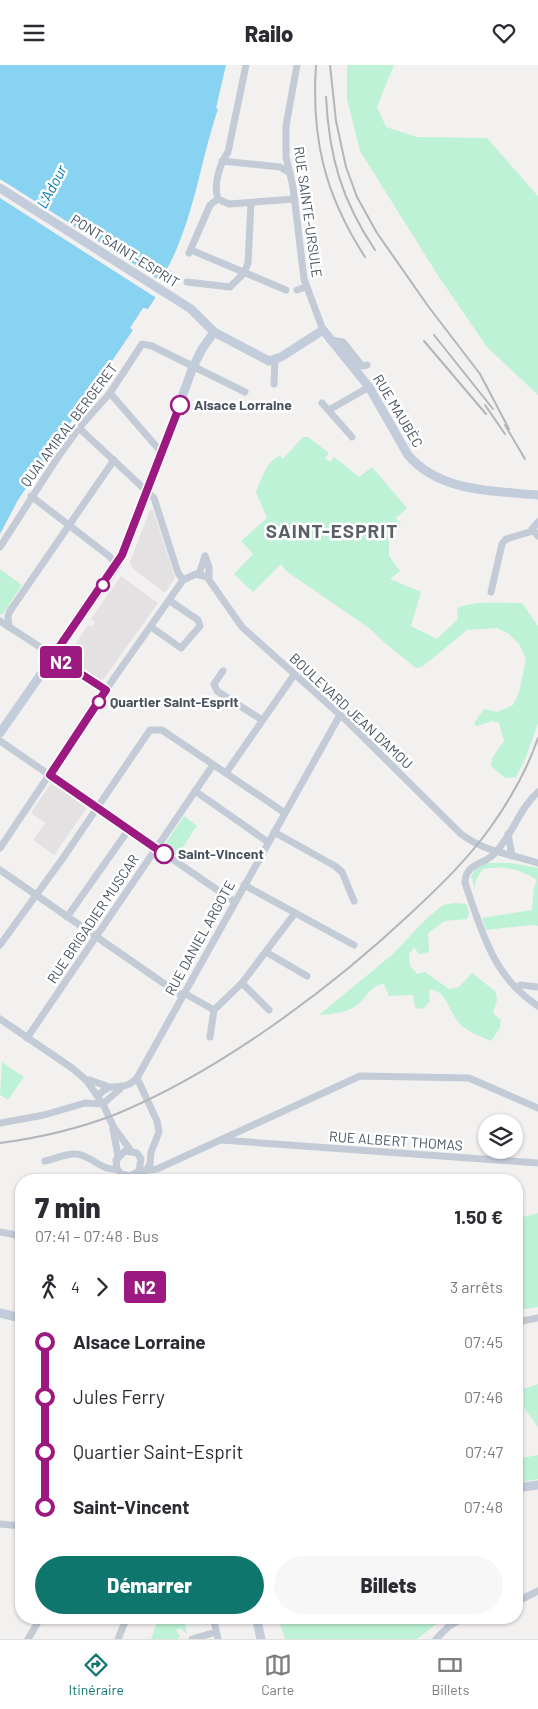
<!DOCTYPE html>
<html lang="fr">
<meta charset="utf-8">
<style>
:root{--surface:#fff;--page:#f7f7f7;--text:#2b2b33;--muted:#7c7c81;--line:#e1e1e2;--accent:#0f766e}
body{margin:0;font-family:Barlow,sans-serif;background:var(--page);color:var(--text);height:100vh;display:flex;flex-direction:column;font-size:19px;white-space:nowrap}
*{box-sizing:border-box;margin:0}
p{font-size:16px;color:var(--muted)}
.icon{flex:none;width:28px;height:28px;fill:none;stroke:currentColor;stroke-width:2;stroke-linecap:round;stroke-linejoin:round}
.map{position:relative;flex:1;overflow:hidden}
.panel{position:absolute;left:15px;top:1109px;width:508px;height:450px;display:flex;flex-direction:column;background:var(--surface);border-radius:20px;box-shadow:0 1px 4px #0004}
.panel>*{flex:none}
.badge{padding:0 10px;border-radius:4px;font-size:18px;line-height:32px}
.controls{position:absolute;left:478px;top:1049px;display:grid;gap:10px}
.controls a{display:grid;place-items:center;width:45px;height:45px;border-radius:50%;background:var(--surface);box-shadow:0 1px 4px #0004;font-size:25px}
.map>.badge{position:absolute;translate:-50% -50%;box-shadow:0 0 0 2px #fff}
.legs{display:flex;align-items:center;gap:8px;height:55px;padding:0 20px;font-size:16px}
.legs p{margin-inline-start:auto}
.headline{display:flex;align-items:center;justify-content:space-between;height:85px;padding:0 20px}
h1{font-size:28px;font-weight:800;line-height:38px}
.cta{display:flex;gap:10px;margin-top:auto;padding:10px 20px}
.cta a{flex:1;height:58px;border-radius:30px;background:var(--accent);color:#fff;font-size:20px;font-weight:800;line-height:58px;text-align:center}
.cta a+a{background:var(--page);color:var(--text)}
ul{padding:0 20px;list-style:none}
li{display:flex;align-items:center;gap:18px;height:55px;font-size:19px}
li i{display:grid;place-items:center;width:8px;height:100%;margin:0 6px;background:currentColor}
li i::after{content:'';width:12px;height:12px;margin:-6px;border:4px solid;border-radius:50%;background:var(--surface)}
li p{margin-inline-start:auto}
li:first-child i{background:linear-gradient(#0000 50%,currentColor 0)}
li:last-child i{background:linear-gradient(currentColor 50%,#0000 0)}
header{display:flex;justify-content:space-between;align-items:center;height:65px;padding:0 20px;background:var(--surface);font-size:22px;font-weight:800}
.dock{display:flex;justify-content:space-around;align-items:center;height:70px;border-top:1px solid var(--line);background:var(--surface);font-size:14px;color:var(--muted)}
.dock a{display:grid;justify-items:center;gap:2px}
.dock .active{color:var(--accent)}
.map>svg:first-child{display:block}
.education{fill:#e4e1e2}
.green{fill:#bdf2d6}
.water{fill:#88d3f1}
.pier{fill:#f3f0f0}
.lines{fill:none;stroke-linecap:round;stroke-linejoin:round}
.street{stroke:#c3cbd6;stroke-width:7}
.secondary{stroke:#c2ccda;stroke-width:9}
.rail{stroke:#b2b5bb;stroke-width:2}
.line-1-casing{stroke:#fff;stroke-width:11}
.line-1{stroke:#9c1981;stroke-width:8}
.stop-1-dot{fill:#fff;stroke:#9c1981;stroke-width:2.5}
.labels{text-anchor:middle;stroke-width:5;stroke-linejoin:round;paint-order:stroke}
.street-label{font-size:14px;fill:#47525f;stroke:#fff}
.stop-label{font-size:14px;font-weight:bold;fill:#47525f;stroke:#fff;text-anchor:start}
.water-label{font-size:15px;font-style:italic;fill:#067cac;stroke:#fff}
.district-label{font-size:19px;font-weight:bold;letter-spacing:1px;fill:#5c6066;stroke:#fff}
</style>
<header><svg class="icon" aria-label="menu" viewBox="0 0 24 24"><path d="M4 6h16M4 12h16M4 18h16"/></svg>Railo<svg class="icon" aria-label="heart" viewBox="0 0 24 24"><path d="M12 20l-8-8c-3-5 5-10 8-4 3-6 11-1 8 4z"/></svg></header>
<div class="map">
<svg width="538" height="1574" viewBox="0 0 538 1574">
<rect width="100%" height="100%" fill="#f3f0f0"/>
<g class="education">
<path d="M 150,445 L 153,445 L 175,513 L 165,528 L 132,503 L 130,497 Z"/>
<path d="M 121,511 L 158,538 L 103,615 L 100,615 L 67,591 L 88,560 L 92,562 L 95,557 L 91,554 Z"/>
<path d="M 51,718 L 87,743 L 54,790 L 33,775 L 45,758 L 31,748 Z"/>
</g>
<g class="green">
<path d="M 347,0 L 394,0 L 377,42 L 386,62 L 417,72 L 487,73 L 538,131 L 538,330 L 487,282 L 439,212 L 360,86 L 347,34 Z"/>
<path d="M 303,372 L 308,372 L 329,388 L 325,393 L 330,397 L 334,392 L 359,412 L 372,402 L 407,443 L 396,453 L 401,460 L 389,472 L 389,491 L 400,506 L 390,514 L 421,527 L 411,561 L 437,574 L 458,554 L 457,543 C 478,535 500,538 522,538 L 538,561 L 538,658 L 526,692 L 516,712 L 505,713 L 491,701 L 492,693 L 504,676 L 499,658 L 492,656 L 477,661 L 474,658 L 484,644 L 497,647 L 505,644 L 513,640 L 519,628 L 526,594 L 519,579 L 509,569 L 497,563 L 467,565 L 422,602 L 416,603 L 386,579 L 369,563 L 286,506 L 281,499 L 253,527 L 234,509 L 253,489 L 241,476 L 267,453 L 256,427 C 261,416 267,394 280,391 L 283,394 Z"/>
<path d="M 0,504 L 22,520 L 2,550 L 0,549 Z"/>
<path d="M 184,751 L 197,761 L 177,791 L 163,782 Z"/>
<path d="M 485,798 L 511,798 L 538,803 L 538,861 L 531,860 L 486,865 L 482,853 L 532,845 L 534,822 L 537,815 C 521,804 502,800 483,804 L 476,815 L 475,823 L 471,812 L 475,805 Z"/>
<path d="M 456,838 L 467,839 L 469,849 L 467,854 L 445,856 L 428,868 L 429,887 L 419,889 L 414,882 L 409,889 L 410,901 L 417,909 L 425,907 L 449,924 L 459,922 L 472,908 L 496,927 L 497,935 L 493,948 L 501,955 L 500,963 L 491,976 C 482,972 470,968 462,961 C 449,950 447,923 429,925 L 430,936 L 423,944 L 415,943 L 413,930 L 389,931 L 384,919 C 370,920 366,934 356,941 C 346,948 331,949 319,950 L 393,889 L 426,854 L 443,840 Z"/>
<path d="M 2,997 L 24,1012 L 8,1035 L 0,1030 Z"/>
<path d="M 516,1147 L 522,1147 L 524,1152 L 538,1148 L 538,1242 L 516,1245 Z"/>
<path d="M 538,1319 L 538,1362 L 524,1343 L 524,1324 Z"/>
<path d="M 538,1390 L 538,1414 L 516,1418 L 516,1394 Z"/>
<path d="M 287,1552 L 444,1552 L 444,1553 L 417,1574 L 285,1574 L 279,1556 Z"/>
<path d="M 155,1553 L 184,1553 L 187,1569 L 180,1563 L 176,1565 L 180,1571 L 178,1574 L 151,1574 L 156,1560 L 154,1558 Z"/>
</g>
<path class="water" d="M 0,0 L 226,0 L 216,43 L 218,44 C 200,97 194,154 167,204 L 172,207 L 148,244 L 143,243 L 130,263 L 133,265 L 18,435 L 0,469 Z"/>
<path class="pier" d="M 0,114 L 167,220 L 158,234 L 0,133 Z"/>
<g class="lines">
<g class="street">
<path d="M 297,0 L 286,61 L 286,92 L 293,122 L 304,214 L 323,265"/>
<path d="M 222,96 L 280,102 L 290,108"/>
<path d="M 218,134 C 213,119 220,99 228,87 L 246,0"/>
<path d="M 218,134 L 229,139 L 295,134"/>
<path d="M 191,185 L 286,225"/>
<path d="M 189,188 L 210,140 L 218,134"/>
<path d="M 187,217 L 230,222 L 244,208 L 248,198 L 251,138"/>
<path d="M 297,225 L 306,222"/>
<path d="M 330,275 L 343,277 L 362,301 L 367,300"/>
<path d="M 274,319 L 275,295"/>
<path d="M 110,328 L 162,388"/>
<path d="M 322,338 L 352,372"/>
<path d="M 329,345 L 369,322"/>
<path d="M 79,363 L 154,433 L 178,508 L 183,515"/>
<path d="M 31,431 L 109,491 L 117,500"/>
<path d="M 538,457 L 532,464 L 538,471"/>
<path d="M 0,482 L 56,395 L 79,363 L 110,328 L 142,279 L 152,281 L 245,327"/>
<path d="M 205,491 L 209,502 L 209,514"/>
<path d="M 199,509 L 205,491"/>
<path d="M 491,527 L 502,479 L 506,474 L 533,466"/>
<path d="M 0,556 L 106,625"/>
<path d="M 9,562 L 8,551 L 10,546 L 114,395"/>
<path d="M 151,562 L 181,583 L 200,561 L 198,555 L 170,536"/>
<path d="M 223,606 L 214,619 L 217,626 L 262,655"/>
<path d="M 0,676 L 235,837"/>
<path d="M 226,708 L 294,610"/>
<path d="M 195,726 L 268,777"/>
<path d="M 538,727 C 518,745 512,772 493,790 C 482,800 465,799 465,818 C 482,866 492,911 538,941"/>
<path d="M 274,767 L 335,801 L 342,807 L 354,836"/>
<path d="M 508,769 L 512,791"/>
<path d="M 0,783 L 112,616 L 183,515 L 196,509 L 207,512 L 242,562 L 348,657 L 461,769 C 485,787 511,789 538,798"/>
<path d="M 0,805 L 182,931"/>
<path d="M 244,820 L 354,880"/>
<path d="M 67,852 L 129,764"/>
<path d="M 0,880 L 63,793 L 150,665 L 162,665 L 285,748"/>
<path d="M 266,887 L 307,911"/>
<path d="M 242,918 L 269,945"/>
<path d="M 515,922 L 521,920 L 538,922"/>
<path d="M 184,928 L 214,945 L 242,918 L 295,848"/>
<path d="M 0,954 L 72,1003 L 86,1015 L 103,1039 L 113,1061 L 131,1086"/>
<path d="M 210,972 L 214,945"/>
<path d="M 27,973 L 213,700"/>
<path d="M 137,1013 L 157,1056 L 159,1067 L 151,1087 L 150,1099 L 141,1113"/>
<path d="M 86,1015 L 90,1015 L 109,1022"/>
<path d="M 97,1031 C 101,1028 106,1023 111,1022 C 122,1021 129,1022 137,1013 L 340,650"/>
<path d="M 0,1058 L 44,1050 L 85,1038 L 103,1039 L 121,1023"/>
<path d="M 113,1064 L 118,1091"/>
<path d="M 221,1075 L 538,1098"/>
<path d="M 45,1096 C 55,1094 66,1088 76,1089 C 91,1090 101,1106 117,1104"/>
<path d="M 139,1106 L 157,1104 L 360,1011 L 469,1013 L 538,1043"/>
<path d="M 121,1109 L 130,1111 L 139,1106 L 141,1094 L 137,1088 L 125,1086 L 116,1095 L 117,1104 L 126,1115"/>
<path d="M 0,1167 L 21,1171"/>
<path d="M 516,1257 L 538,1253"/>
<path d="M 0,1459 L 21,1461"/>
<path d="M 516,1537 L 538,1526"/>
<path d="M 213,1552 L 218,1574"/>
<path d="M 28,1574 L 41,1552"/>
<path d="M 118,1574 L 127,1552"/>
<path d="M 192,1574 L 216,1567"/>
<path d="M 436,1574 L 448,1562 L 464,1552"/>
</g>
<g class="secondary">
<path d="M 0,123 L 191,244 L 214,267 L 269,296 L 281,292 L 323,265 L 369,322 L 408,390 C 439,427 494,426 538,430"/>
<path d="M 0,668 L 117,500 L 142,441 L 193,302 L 202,284 L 214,267"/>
<path d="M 0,1248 L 21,1253"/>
<path d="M 516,1423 L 538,1420"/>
<path d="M 256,1552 L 261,1574"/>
</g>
<g class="rail">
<path d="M 316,0 C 311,74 325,130 365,192"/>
<path d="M 330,0 L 336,56 L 346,102 L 357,132 L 377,168 L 428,241 L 480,309 L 509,364"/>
<path d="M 326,32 C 329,92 342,136 375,185"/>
<path d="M 434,270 L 493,344"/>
<path d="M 424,276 L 486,349"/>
<path d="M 485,340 L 505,369"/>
<path d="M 505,360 L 525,394"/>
<path d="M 0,1078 C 39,1073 77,1064 114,1050 C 217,1008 329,925 410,849 C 439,822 467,795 490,763 C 510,735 527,705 538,673"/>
</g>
</g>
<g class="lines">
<g class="line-1-casing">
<path id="line-1" d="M 164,789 L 50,710 L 106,625 L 53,591 L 122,490 L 180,340"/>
</g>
<use href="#line-1" class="line-1"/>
</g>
<g class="stop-1-dot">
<circle cx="180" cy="340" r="9"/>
<circle cx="103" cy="520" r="6"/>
<circle cx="99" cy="637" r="6"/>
<circle cx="164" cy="789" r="9"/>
</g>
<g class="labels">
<g class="street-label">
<text transform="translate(308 147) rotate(82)" y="5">RUE SAINTE-URSULE</text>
<text transform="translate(125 186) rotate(32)" y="5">PONT SAINT-ESPRIT</text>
<text transform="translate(398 346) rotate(59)" y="5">RUE MAUBÈC</text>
<text transform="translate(69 360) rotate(-53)" y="5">QUAI AMIRAL BERGERET</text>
<text transform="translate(351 646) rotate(43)" y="5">BOULEVARD JEAN D'AMOU</text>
<text transform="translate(93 854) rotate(-56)" y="5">RUE BRIGADIER MUSCAR</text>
<text transform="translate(200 873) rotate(-61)" y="5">RUE DANIEL ARGOTE</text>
<text transform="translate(396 1076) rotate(4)" y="5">RUE ALBERT THOMAS</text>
</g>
<g class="stop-label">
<text x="194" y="345">Alsace Lorraine</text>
<text x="110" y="642">Quartier Saint-Esprit</text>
<text x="178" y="794">Saint-Vincent</text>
</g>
<g class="water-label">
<text transform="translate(52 122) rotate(-62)" y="5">L'Adour</text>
</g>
<g class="district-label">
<text x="332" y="473">SAINT-ESPRIT</text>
</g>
</g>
</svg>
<div class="controls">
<a><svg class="icon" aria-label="layers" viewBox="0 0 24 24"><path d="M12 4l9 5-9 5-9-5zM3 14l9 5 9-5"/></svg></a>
</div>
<b class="badge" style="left:61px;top:597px;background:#9c1981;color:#fff">N2</b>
<section class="panel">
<div class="headline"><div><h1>7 min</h1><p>07:41 – 07:48 · Bus</p></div><b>1.50 €</b></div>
<div class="legs"><svg class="icon" aria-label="walk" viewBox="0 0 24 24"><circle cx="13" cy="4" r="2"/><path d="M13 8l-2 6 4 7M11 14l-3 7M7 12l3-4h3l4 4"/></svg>4<svg class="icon" aria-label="forward" viewBox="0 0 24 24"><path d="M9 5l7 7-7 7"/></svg><b class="badge" style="background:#9c1981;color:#fff">N2</b><p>3 arrêts</p></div>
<ul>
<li><i style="color:#9c1981"></i><b>Alsace Lorraine</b><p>07:45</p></li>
<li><i style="color:#9c1981"></i><span>Jules Ferry</span><p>07:46</p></li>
<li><i style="color:#9c1981"></i><span>Quartier Saint-Esprit</span><p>07:47</p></li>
<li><i style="color:#9c1981"></i><b>Saint-Vincent</b><p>07:48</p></li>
</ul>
<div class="cta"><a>Démarrer</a><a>Billets</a></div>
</section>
</div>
<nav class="dock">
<a class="active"><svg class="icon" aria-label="directions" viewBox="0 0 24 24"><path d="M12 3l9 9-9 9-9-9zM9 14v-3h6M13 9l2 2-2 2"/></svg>Itinéraire</a>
<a><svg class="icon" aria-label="map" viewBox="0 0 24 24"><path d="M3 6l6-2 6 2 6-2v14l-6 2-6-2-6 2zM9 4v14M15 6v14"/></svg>Carte</a>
<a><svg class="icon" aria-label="tickets" viewBox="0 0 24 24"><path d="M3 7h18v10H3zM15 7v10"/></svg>Billets</a>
</nav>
